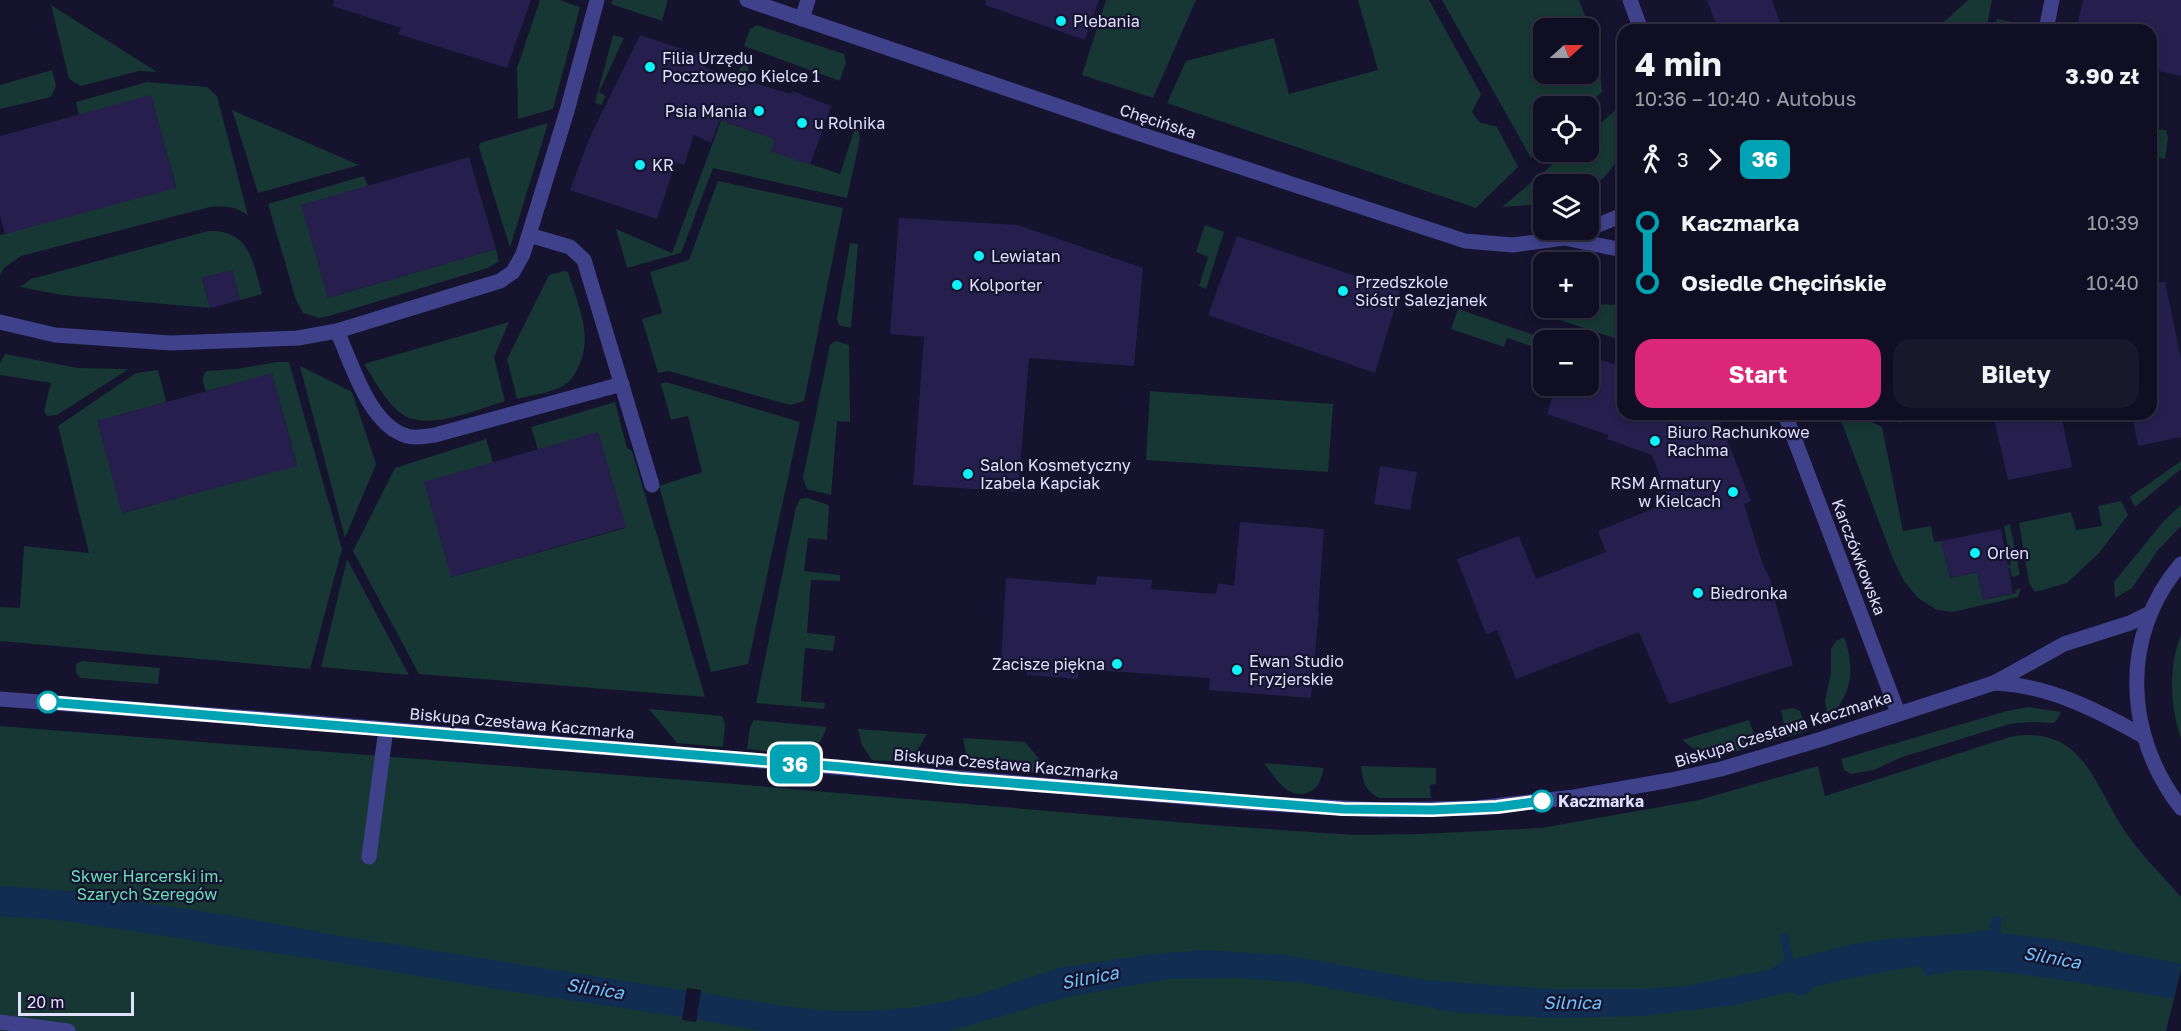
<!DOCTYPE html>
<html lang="pl">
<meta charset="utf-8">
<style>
:root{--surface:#100e22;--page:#19172a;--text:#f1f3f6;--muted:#9c9ca5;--line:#302e40;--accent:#db2777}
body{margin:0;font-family:"Golos Text",sans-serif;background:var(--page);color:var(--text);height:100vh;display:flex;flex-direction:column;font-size:22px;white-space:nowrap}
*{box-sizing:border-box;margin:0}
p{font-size:20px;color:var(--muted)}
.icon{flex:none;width:33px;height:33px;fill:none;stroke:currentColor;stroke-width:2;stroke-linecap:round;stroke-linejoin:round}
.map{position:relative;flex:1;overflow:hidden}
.drawer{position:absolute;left:1617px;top:24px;width:540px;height:396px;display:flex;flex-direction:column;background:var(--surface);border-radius:18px;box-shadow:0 3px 9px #0003,0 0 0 2px var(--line)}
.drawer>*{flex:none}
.badge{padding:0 12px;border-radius:9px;font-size:21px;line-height:39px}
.needle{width:39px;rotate:69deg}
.fabs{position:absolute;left:1533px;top:18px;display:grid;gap:12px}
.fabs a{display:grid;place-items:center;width:66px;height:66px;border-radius:12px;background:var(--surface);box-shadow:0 3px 9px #0003,0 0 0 2px var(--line);font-size:30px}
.scale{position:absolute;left:18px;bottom:15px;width:116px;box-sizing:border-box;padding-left:6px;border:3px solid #e1dffe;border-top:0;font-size:16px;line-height:21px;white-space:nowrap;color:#e1dffe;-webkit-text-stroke:4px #15132d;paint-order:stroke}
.map>.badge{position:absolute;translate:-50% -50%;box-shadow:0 0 0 3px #fff}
.legs{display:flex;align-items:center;gap:9px;height:66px;padding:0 18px;font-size:20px}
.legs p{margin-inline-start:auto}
.overview{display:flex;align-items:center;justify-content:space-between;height:102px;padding:0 18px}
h1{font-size:33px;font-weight:700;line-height:45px}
.action{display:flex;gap:12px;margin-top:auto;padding:12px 18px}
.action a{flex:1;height:69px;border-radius:18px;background:var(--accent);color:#fff;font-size:24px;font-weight:700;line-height:69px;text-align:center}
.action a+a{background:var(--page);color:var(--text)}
ul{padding:0 18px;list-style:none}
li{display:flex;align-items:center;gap:21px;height:60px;font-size:22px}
li i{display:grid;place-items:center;width:9px;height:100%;margin:0 8px;background:currentColor}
li i::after{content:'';width:15px;height:15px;margin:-8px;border:4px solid;border-radius:50%;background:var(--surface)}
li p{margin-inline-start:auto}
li:first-child i{background:linear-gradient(#0000 50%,currentColor 0)}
li:last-child i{background:linear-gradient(currentColor 50%,#0000 0)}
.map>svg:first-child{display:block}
.green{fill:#163733;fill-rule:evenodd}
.water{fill:#112d52}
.pier{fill:#15132d}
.building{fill:#261f4d}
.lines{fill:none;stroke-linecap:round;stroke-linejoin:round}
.minor{stroke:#3f418a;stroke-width:15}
.line-1-casing{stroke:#fff;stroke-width:14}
.line-1{stroke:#00a3b4;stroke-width:9}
.poi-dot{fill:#10f0f9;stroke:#15132d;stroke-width:2}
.stop-1-dot{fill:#fff;stroke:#00a3b4;stroke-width:3}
.labels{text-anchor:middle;stroke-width:4.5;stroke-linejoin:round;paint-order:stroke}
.poi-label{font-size:16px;fill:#e1dffe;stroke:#15132d;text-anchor:start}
.street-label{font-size:16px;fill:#e1dffe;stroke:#15132d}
.stop-label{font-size:16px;font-weight:bold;fill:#e1dffe;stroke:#15132d;text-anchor:start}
.park-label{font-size:16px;fill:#6bdfbb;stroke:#15132d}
.water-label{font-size:18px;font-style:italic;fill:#70c3fb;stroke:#15132d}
</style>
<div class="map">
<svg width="2181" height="1031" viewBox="0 0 2181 1031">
<rect width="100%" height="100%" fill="#15132d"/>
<g class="green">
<path d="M 540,0 L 559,0 L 580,7 L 553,109 L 518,119 L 517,68 Z"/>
<path d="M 613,0 L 667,0 L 667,2 L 662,21 L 611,4 Z"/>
<path d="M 1106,0 L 1196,0 L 1153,98 L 1082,75 Z"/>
<path d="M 1358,0 L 1429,0 L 1481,94 L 1472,112 L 1479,122 L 1497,127 L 1518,167 L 1476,208 L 1167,103 L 1186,61 L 1274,38 L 1289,94 L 1378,70 Z"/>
<path d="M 1442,0 L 1579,0 L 1598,50 L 1602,92 L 1587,106 L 1544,106 L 1543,147 L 1531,158 ZM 1544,28 L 1588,28 L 1588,74 L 1544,74 Z"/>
<path d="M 1968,0 L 1992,0 L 1986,30 L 1935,30 Z"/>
<path d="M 51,5 L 157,72 L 139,71 L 81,86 L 69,79 Z"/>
<path d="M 1997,19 L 2017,23 L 2023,30 L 1994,30 Z"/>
<path d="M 757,25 L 844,54 L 846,62 L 840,81 L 744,46 L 750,29 Z"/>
<path d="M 613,35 L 624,38 L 599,92 L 606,96 L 601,105 L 595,103 Z"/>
<path d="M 742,64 L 749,67 L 728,123 L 775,139 L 771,151 L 840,174 L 857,122 L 860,139 L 847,198 L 713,168 L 681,253 L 627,268 L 616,229 L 672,253 Z"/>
<path d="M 52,70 L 56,86 L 51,97 L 0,109 L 0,85 Z"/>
<path d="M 147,82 L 207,87 L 217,96 L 248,216 C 237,206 224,206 210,207 L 21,256 L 4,268 L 0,275 L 0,235 L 176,187 L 151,96 L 79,115 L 76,102 Z"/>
<path d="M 1617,109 L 1623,116 C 1623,147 1619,172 1589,188 L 1588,184 L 1544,184 L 1543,204 L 1502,207 L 1567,152 L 1588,152 L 1589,133 Z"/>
<path d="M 232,110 L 359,165 L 258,193 Z"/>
<path d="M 548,123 L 510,248 L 479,147 L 480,143 Z"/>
<path d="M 2151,129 L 2166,130 L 2168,138 L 2165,159 L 2151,156 Z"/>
<path d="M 364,176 L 368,186 L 302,205 L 328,298 L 496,249 L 499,261 L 488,268 L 329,316 L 319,318 L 303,313 L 296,300 L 268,204 Z"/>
<path d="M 718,181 L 843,208 L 804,401 L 790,405 L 668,371 L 658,373 L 642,319 L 662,313 L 650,272 L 689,260 Z"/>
<path d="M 1205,225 L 1224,232 L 1206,289 L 1199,286 L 1208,257 L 1196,252 Z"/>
<path d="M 208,231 C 250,229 253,262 262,294 L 240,300 L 232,270 L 202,278 L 210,308 L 62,295 L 20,287 L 31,279 Z"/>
<path d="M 850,243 L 858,244 L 851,328 L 839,325 L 837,319 Z"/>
<path d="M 564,271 L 568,272 C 578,305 594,335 578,368 C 574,376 571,381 563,386 C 550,393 532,395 517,399 L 507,359 L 549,275 Z"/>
<path d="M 1536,302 L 1543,302 L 1544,308 L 1588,308 L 1589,304 L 1623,305 L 1623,341 L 1539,313 L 1532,307 Z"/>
<path d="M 1458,309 L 1549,340 L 1544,340 L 1543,350 L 1507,338 L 1504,347 L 1451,329 Z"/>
<path d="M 509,322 L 494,357 L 505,401 C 479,409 431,430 405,416 C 387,405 375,381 364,364 Z"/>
<path d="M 836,341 L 849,345 L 850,414 L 850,422 L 837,421 L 831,495 L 807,489 L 803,478 L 830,345 Z"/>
<path d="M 5,354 L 78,368 L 129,369 L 57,415 L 47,416 L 44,411 L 51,383 L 0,375 L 0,363 Z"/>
<path d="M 276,362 L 289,362 L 342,549 L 310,669 L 0,641 L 0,607 L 20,608 L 24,546 L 89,553 L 58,426 L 136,373 L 158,370 L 166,402 L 98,421 L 123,513 L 297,465 L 272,374 L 206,391 C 203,384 201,378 206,371 L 237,369 Z"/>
<path d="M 300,366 L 352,392 L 376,464 L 345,538 Z"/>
<path d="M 666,382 L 800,422 L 748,664 L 711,672 L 659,486 L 702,472 L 688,416 L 671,420 L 661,384 Z"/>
<path d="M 1150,391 L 1333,404 L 1328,472 L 1146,460 Z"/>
<path d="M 615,402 L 627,448 L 632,451 L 705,697 L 419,674 L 353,551 L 395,468 L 486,439 L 493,462 L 451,577 L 625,528 L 598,433 L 538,450 L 531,427 Z"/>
<path d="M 1855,414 L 1882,427 L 1903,531 L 1931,526 L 1934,542 L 1941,541 L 1950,578 L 2011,565 L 2004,526 L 2010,524 L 2020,575 L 2012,577 L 2010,568 L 1978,576 L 1983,600 L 2016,593 L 2015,590 L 2021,588 L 2018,597 L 1953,612 L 1937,610 L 1918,598 L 1904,581 L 1893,559 L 1839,415 Z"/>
<path d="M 1878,414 L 1913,414 L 1913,415 C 1902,429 1890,420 1878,414 Z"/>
<path d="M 2181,461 L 2181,469 L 2135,507 L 2130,497 Z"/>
<path d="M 807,498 L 829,505 L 827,540 L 808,538 L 804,571 L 840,575 L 840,581 L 811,580 L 807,633 L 835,636 L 833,651 L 805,648 L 801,701 L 825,703 L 824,709 L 756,703 L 796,507 L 800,499 Z"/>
<path d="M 2121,501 L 2128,515 L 2099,553 L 2067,583 L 2035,592 L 2029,583 L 2019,523 L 2071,512 L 2076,530 L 2102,526 L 2098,506 Z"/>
<path d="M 2181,505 L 2181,526 L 2158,550 L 2132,588 L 2115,598 L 2114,582 L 2163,522 Z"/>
<path d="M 347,559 L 409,675 L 321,667 Z"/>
<path d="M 2181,635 L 2181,739 C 2170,706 2168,668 2181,635 Z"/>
<path d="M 1844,637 C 1855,667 1853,695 1828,718 L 1825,701 L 1831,673 L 1831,649 L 1836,641 Z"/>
<path d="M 82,661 L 160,668 L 158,684 L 80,678 L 76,673 L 76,664 Z"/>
<path d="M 2029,707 L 2061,712 L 2057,720 L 2053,723 L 2030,722 L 2010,724 L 1902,757 L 1874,770 L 1851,774 L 1844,770 L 1841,759 L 2007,711 Z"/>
<path d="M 1793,708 L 1800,711 L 1807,731 L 1724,755 C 1707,756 1695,751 1682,740 L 1749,720 L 1754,734 L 1784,725 L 1781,710 Z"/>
<path d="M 649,709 L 722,716 L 725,725 L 723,747 L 677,743 Z"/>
<path d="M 754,720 L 827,727 C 824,734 821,742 815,748 C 802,759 764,750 747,749 L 750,727 Z"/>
<path d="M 0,726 L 722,783 L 1224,826 L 1355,835 L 1421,834 L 1541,828 L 1699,800 L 1818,766 L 1825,796 L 2010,737 C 2086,723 2094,789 2129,837 C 2144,858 2164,877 2181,897 L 2181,969 L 2166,1031 L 0,1031 Z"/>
<path d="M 858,729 L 927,734 C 910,765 905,762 872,760 L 862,745 Z"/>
<path d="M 963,738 L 1025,742 L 1051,773 L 1050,774 L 982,769 L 971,762 L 966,753 Z"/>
<path d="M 1264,763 L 1324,768 C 1321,779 1319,788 1309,792 C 1287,801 1276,778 1264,763 Z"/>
<path d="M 1361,766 L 1436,768 L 1436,784 L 1430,785 L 1431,798 L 1380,798 C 1365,792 1363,781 1361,766 Z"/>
</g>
<path class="water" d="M 0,886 L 93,893 L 151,904 L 233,916 L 340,936 L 790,1007 L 829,1011 L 872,1011 L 918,1007 L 978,995 L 1059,968 L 1154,954 L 1203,950 L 1285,955 L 1423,980 L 1550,989 L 1643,989 L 1686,986 L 1769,970 L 1785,960 L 1780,934 L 1787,933 L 1793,959 C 1816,954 1838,947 1861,943 C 1903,935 1947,938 1989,930 L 1993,916 L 1996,916 L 2002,919 L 2000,930 L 2002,933 L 2063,941 L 2181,964 L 2174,999 C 2130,991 2086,983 2041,977 C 2004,972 1963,966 1926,976 L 1922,967 L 1915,966 L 1846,979 L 1813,987 L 1809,993 L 1799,996 L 1795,993 L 1790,992 L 1734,1005 L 1641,1016 L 1552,1018 L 1453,1012 L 1299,982 L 1234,978 L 1168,979 L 1067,997 L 950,1031 L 760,1031 L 702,1020 L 496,989 L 330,961 L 223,946 L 186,939 L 58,920 L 0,916 Z"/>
<path class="pier" d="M 687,988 L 701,990 L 696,1022 L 682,1020 Z"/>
<g class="building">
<path d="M 334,0 L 531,0 L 507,68 L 398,34 L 401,28 L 333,6 Z"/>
<path d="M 986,0 L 1099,0 L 1085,40 L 985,5 Z"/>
<path d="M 1707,0 L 1772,0 L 1783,30 L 1718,30 Z"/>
<path d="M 2083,0 L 2181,0 L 2181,76 L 2151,69 L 2151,30 L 2076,30 Z"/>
<path d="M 640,35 L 709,58 L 705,68 L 791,94 L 792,91 L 831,106 L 810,165 L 771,151 L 775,139 L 720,120 L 711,143 L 694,135 L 684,165 L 676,162 L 657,219 L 570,190 L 589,139 Z"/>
<path d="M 151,95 L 176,188 L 5,234 L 0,215 L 0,136 Z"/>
<path d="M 469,157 L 496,249 L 328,298 L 301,205 Z"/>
<path d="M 899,218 L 1018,225 L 1143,268 L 1134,366 L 1029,358 L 1018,492 L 913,485 L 924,337 L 890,334 Z"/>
<path d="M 1237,236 L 1400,291 L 1375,373 L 1208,315 Z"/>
<path d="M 232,270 L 240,300 L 210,308 L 202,278 Z"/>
<path d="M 2165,282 L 2181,359 L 2181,437 L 2138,446 L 2132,414 L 2151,414 L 2151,283 Z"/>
<path d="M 1588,356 L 1623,367 L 1623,414 L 1717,414 L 1751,501 L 1744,504 L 1763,565 L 1771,581 L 1776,605 L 1793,665 L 1669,704 L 1639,632 L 1516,679 L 1497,630 L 1486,634 L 1457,559 L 1519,536 L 1536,579 L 1606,552 L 1598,531 L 1670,502 L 1652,455 L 1607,439 L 1608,435 L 1547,414 L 1556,386 L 1588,386 Z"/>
<path d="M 272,373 L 297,466 L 122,513 L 97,421 Z"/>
<path d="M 1993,414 L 2061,414 L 2072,467 L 2008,480 Z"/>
<path d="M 598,432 L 626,527 L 451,577 L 424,482 Z"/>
<path d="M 1380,466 L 1417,472 L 1410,510 L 1374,504 Z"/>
<path d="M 1240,522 L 1324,529 L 1318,611 L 1319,611 L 1311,698 L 1209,690 L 1210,678 L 1079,669 L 1078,679 L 1027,675 L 1027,664 L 1001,662 L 1006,578 L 1096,585 L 1097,576 L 1152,580 L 1151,589 L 1216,594 L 1218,583 L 1234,586 Z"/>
<path d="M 2001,529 L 2013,593 L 1983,600 L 1977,572 L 1950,578 L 1941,541 Z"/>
</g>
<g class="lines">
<g class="minor">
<path d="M 747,0 L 1128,130 L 1465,241 L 1513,245 L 1564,238 L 1587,230"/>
<path d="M 1630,0 L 1641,30"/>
<path d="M 802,19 L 808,0"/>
<path d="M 2046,30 L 2052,0"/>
<path d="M 1588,229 L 1623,215"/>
<path d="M 529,235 L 570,247 L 584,260 L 652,485"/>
<path d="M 1564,238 L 1623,250"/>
<path d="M 0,322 L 55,335 L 171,343 L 298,338 L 337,331 L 500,281 L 513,272 L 523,254 L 567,111 L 597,0"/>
<path d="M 337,331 C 352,364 369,425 407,436 C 416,439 426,436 435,435 L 622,384"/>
<path d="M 1785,414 L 1898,713"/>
<path d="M 2181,564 C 2120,635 2124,735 2181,808"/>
<path d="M 1994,683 C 2048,685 2097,710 2143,736"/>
<path d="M 0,699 L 305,722 L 1254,803 L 1380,810 L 1476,808 L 1574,797 L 1671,780 L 1721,769 L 1822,739 L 1994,683 L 2064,644 L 2130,623 L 2150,613"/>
<path d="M 369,857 L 386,729"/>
<path d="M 0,1022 L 68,1031"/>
</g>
</g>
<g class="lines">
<g class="line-1-casing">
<path id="line-1" d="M 48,702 L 842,767 L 960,779 L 1343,809 L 1432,810 L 1497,807 L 1542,801"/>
</g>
<use href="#line-1" class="line-1"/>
</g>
<g class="poi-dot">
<circle cx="1061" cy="21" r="6"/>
<circle cx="650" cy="67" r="6"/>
<circle cx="759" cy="111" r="6"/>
<circle cx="802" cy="123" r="6"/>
<circle cx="640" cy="165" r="6"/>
<circle cx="979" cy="256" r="6"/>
<circle cx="957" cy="285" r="6"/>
<circle cx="1343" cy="291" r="6"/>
<circle cx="1655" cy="441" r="6"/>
<circle cx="968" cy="474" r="6"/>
<circle cx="1733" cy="492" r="6"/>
<circle cx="1975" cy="553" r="6"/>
<circle cx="1698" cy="593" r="6"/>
<circle cx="1117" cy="664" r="6"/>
<circle cx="1237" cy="670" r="6"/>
</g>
<g class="stop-1-dot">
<circle cx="48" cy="702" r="10"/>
<circle cx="1542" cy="801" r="10"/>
</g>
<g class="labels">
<g class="poi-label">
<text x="1073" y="27">Plebania</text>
<text x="662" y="64">Filia Urzędu<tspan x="662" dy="18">Pocztowego Kielce 1</tspan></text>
<text x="747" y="117" text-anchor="end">Psia Mania</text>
<text x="814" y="129">u Rolnika</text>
<text x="652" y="171">KR</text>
<text x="991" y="262">Lewiatan</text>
<text x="1355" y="288">Przedszkole<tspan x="1355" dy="18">Sióstr Salezjanek</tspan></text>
<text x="969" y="291">Kolporter</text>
<text x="1667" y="438">Biuro Rachunkowe<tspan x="1667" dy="18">Rachma</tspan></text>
<text x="980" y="471">Salon Kosmetyczny<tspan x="980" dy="18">Izabela Kapciak</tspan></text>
<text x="1721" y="489" text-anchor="end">RSM Armatury<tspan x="1721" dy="18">w Kielcach</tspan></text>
<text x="1987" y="559">Orlen</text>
<text x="1710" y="599">Biedronka</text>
<text x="1249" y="667">Ewan Studio<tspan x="1249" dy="18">Fryzjerskie</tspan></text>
<text x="1105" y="670" text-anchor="end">Zacisze piękna</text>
</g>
<g class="street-label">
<text transform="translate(1158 121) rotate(18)" y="6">Chęcińska</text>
<text transform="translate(1859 557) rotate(69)" y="6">Karczówkowska</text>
<text transform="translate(522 723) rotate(5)" y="6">Biskupa Czesława Kaczmarka</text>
<text transform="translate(1783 729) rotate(-17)" y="6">Biskupa Czesława Kaczmarka</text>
<text transform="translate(1006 764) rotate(5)" y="6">Biskupa Czesława Kaczmarka</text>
</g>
<g class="stop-label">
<text x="1558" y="807">Kaczmarka</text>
</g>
<g class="park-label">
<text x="147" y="882">Skwer Harcerski im.<tspan x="147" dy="18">Szarych Szeregów</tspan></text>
</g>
<g class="water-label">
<text transform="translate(2052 958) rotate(10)" y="6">Silnica</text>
<text transform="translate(1090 978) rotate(-11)" y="6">Silnica</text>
<text transform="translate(595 989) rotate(9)" y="6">Silnica</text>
<text x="1572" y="1009">Silnica</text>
</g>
</g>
</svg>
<div class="fabs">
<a><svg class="needle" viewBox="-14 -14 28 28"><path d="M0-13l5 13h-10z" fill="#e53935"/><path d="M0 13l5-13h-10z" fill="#9c9ca5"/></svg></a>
<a><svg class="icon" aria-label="locate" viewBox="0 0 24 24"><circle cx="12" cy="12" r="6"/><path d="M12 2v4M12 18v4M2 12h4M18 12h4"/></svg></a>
<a><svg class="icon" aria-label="layers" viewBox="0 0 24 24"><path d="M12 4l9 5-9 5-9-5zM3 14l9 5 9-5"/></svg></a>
<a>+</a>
<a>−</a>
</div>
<div class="scale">20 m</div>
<b class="badge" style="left:795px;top:764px;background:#00a3b4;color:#fff">36</b>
<section class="drawer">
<div class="overview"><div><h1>4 min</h1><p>10:36 – 10:40 · Autobus</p></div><b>3.90 zł</b></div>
<div class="legs"><svg class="icon" aria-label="walk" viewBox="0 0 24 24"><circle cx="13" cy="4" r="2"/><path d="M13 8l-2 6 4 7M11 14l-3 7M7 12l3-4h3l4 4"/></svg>3<svg class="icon" aria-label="forward" viewBox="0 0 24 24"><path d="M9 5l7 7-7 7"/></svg><b class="badge" style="background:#00a3b4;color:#fff">36</b></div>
<ul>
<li><i style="color:#00a3b4"></i><b>Kaczmarka</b><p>10:39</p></li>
<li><i style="color:#00a3b4"></i><b>Osiedle Chęcińskie</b><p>10:40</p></li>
</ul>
<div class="action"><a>Start</a><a>Bilety</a></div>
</section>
</div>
